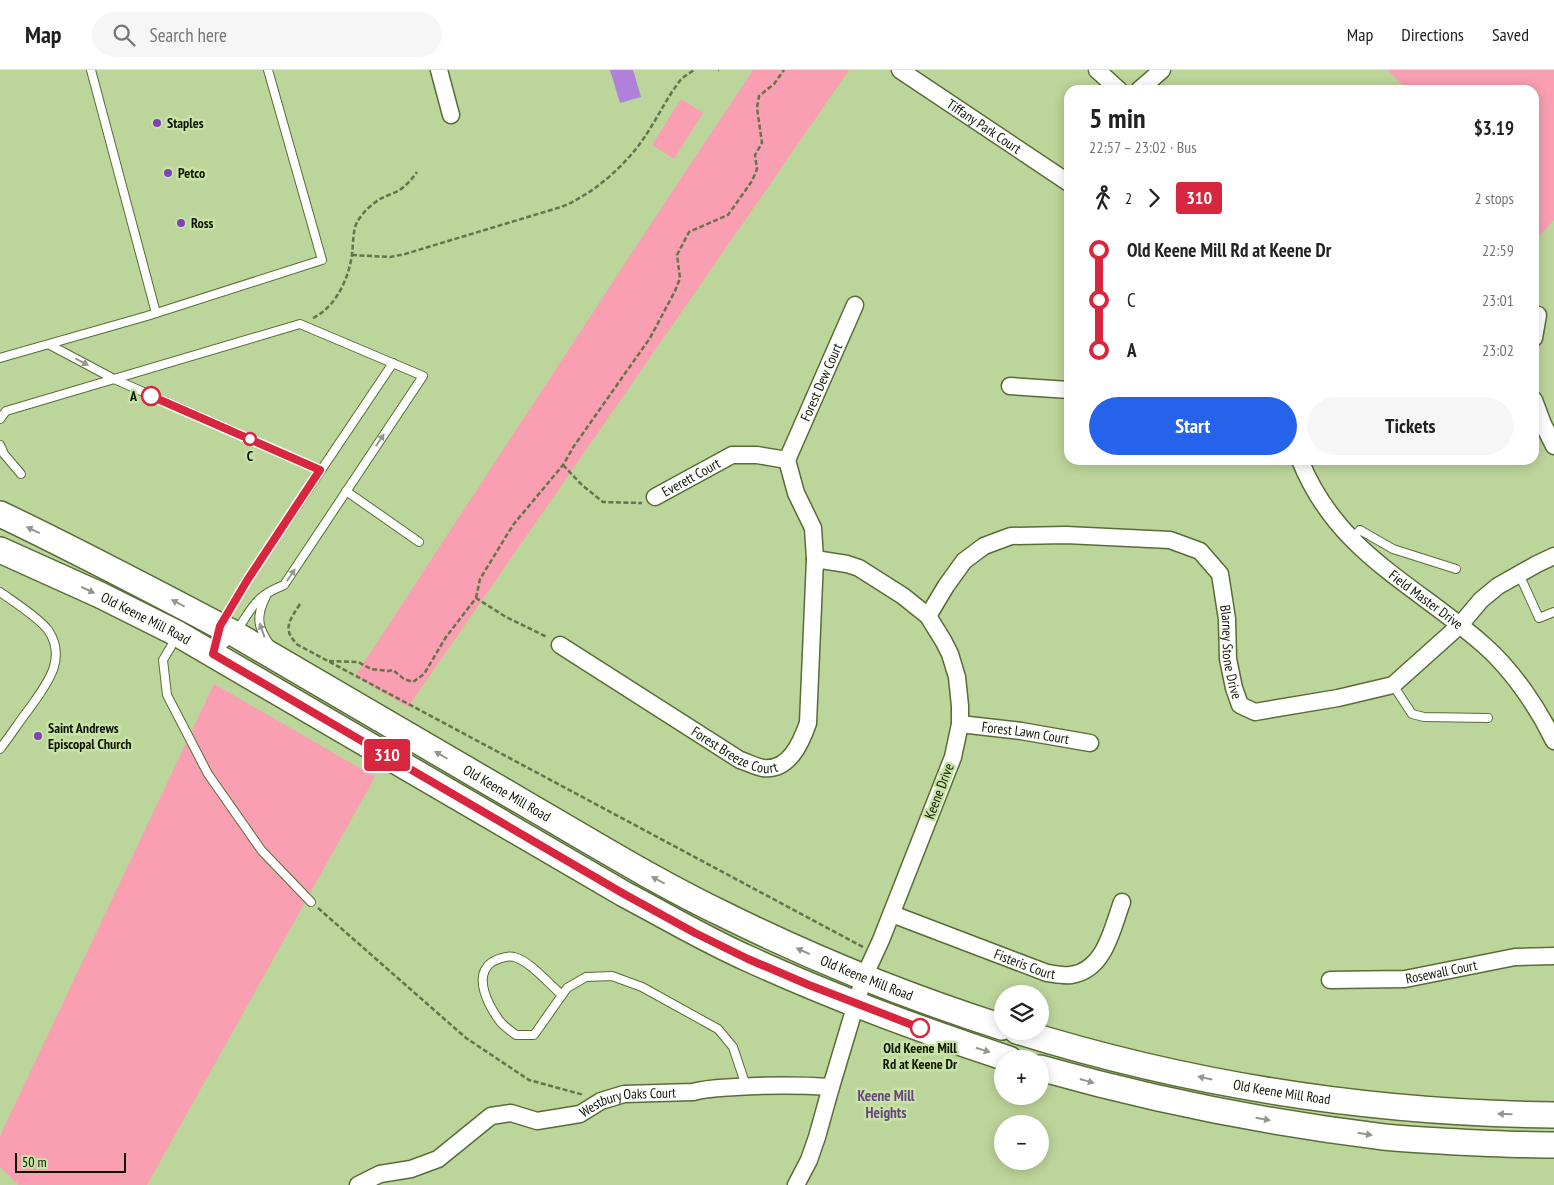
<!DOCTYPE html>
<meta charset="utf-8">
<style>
:root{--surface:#fff;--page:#f6f6f6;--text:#222;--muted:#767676;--line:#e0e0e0;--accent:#2563eb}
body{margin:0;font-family:"PT Sans Narrow",sans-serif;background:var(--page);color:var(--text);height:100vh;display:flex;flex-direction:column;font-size:19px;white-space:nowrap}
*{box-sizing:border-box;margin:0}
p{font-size:16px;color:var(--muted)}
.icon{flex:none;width:28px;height:28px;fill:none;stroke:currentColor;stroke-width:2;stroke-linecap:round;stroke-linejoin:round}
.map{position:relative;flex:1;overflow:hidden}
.details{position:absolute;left:1064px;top:15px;width:475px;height:380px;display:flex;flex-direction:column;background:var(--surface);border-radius:15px;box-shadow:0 2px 12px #0003}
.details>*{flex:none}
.badge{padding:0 10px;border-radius:4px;font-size:18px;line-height:32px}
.controls{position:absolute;left:994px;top:915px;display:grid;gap:10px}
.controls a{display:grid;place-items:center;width:55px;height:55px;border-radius:50%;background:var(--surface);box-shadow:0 2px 12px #0003;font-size:25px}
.scale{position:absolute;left:15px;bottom:12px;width:111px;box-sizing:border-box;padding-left:5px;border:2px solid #0e1602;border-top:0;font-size:14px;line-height:18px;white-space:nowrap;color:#0e1602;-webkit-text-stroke:4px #c9e2a6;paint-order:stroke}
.map>.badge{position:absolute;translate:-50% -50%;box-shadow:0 0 0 2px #fff}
.legs{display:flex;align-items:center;gap:8px;height:55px;padding:0 25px;font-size:16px}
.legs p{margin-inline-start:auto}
.head{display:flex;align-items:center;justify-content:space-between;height:85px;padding:0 25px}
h1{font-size:28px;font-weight:600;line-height:38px}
.button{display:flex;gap:10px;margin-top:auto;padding:10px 25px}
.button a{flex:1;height:58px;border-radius:30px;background:var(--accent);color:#fff;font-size:20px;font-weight:600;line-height:58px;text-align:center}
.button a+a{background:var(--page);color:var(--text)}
ul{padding:0 25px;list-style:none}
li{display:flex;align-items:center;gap:18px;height:50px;font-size:19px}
li i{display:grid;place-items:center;width:8px;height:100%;margin:0 6px;background:currentColor}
li i::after{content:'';width:12px;height:12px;margin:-6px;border:4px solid;border-radius:50%;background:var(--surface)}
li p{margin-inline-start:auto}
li:first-child i{background:linear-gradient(#0000 50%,currentColor 0)}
li:last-child i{background:linear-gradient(currentColor 50%,#0000 0)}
header{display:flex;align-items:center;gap:30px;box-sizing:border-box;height:70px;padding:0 25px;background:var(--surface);border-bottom:1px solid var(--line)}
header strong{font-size:24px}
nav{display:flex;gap:28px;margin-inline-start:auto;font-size:18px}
.search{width:350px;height:45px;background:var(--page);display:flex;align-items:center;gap:12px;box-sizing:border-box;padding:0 18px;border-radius:28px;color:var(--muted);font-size:19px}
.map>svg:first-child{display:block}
.green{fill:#fa9eb1}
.water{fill:#af81db}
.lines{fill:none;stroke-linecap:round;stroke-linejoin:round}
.lane-casing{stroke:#586d36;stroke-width:10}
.street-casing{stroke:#586d36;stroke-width:19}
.primary-casing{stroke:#586d36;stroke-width:28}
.path{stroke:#64744d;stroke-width:2.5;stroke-dasharray:5 2.5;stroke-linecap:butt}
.lane{stroke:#fff;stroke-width:8}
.street{stroke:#fff;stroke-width:16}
.primary{stroke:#fff;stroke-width:25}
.oneway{fill:#93968d}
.line-1-casing{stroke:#fff;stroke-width:11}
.line-1{stroke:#d7263d;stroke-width:8}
.poi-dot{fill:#8140b5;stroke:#c9e2a6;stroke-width:2}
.stop-1-dot{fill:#fff;stroke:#d7263d;stroke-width:2.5}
.labels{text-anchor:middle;stroke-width:5;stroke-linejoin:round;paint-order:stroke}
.poi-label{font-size:14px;font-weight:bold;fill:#0e1602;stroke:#c9e2a6;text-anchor:start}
.street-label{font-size:14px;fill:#0e1602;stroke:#c9e2a6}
.stop-label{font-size:14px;font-weight:bold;fill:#0e1602;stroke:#c9e2a6}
.neighbourhood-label{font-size:15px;font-weight:bold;fill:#654782;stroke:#c9e2a6}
</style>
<header>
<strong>Map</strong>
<div class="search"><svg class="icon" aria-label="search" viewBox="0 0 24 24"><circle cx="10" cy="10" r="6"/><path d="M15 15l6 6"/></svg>Search here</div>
<nav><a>Map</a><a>Directions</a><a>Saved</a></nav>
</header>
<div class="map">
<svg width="1554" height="1115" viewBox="0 0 1554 1115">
<rect width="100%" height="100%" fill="#bcd59a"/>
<g class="green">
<path d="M 753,0 L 849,0 L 408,637 L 355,606 L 681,108 Z"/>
<path d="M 1388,0 L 1554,0 L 1554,150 L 1536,169 L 1534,166 L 1534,20 L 1407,20 Z"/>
<path d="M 681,29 L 703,43 L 674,89 L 652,75 Z"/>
<path d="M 214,614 L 375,707 L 147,1115 L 19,1115 L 0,1097 L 0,1066 Z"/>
</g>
<path class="water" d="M 610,0 L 633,0 L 641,27 L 620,33 Z"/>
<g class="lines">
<g class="lane-casing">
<g id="lane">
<path d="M 91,0 L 156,243"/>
<path d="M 50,275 L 114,309 L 320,400"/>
<path d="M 0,288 L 147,246 L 322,190 L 268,0"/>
<path d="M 0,349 L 6,341 L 300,254 L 423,306 L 284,515 C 254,527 253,537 236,562 C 231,569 223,575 216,581"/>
<path d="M 0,375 L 4,384 L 21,404"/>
<path d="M 346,421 L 419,472"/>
<path d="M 1351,470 L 1360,460 L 1393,479 L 1456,499"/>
<path d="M 1519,504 L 1539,548 L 1554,542"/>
<path d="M 0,522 C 14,532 38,547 48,560 C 68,589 46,615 29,639 C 19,652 10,666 0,679"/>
<path d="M 266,526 C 256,546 257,557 270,575"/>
<path d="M 176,568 L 163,590 L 167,625 L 208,704 L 262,781 L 311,832"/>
<path d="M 214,581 L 220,556 L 248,509 L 393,293"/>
<path d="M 1393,615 L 1412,644 L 1424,647 L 1488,648"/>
<path d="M 562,925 C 549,914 530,891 514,887 C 507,885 498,889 492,892 C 472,906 489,936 499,950 C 503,956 511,961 516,965 L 534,965 L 567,918 L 586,907 L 612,906 L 642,917 L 718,959 L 733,977 L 746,1016"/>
</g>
</g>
<g class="street-casing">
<g id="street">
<path d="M 439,0 L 451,45"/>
<path id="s1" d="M 900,0 L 1069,113"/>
<path d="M 1097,0 L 1119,20"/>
<path d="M 1139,20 L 1162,0"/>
<path d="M 1534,268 L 1538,245"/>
<path d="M 1010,316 L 1069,320"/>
<path d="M 1534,330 L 1543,354 L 1554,376"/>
<path d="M 787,390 L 796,423 L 813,458 L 815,489 L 847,494 L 859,498 L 903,526 L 928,546 L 944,572 L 950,584 L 957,607 L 960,636 L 960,654 L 953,687 L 881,870 L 864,907 L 831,1017 L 817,1067 L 809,1090 L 796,1115"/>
<path id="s2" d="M 787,390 L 855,235"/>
<path id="s3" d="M 1300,390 C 1337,483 1415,514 1485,576 C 1513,601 1538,638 1554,671"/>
<path id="s4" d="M 655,427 L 732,385 L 757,385 L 787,390"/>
<path id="s5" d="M 928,546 L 946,516 L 964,491 L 984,476 L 1011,466 L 1066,465 L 1170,470 L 1200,481 L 1220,504 L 1227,549 L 1228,589 L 1234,618 L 1240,635 L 1255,642 L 1338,628 L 1393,615 L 1460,555 L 1481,530 L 1498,516 L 1537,494 L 1554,486"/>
<path id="s6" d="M 560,575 L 740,690 C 747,692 756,697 763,698 C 789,701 801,673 808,653 L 815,489"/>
<path id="s7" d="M 960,654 L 1021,661 L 1090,673"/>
<path id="s8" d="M 892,844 L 1047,903 C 1055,904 1064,906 1071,905 C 1105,900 1112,859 1122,832"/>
<path id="s9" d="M 1330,910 L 1405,909 L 1515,887 L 1554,886"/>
<path id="s10" d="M 358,1115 L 380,1104 L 411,1099 L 438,1089 L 491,1046 L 511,1043 L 537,1051 L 580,1044 L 601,1031 L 624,1024 L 693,1022 C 707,1018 722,1018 736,1017 C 768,1015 799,1015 831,1017"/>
</g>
</g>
<g class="primary-casing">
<g id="primary">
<path id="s11" d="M 0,444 C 80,482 157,523 235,564 C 334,621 432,680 531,737 C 595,774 658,813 725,845 C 814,889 908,927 1002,957"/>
<path id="s12" d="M 0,480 L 100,525 L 178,564 L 624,824 C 666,846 706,870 749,889 C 834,928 921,960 1009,989"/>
<path id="s13" d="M 1017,961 C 1190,1015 1373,1043 1554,1045"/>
<path d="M 1040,998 C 1153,1030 1268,1053 1384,1067 C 1403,1069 1422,1070 1441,1071 C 1479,1073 1516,1075 1554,1075"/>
</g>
</g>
<g class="path">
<path d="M 718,0 L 719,0"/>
<path d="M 352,185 L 390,187 L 405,184 L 561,137 C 591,125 619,101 639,75 C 654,55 664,32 679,12 C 682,7 689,4 694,0"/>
<path d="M 313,248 C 336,237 349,208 352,184 C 353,176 353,166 355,157 C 359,145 373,132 384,127 C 388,125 394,123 398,121 C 406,116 412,109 417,102"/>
<path d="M 563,395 L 582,415 L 603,432 L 642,433"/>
<path d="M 476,528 L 480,509 L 513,455 L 563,395 L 574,376 L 650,268 L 675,221 L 680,208 L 677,185 L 689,162 L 728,145 L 752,111 L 757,99 L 755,85 L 762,73 L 757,38 L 759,26 L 774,14 L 784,0"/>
<path d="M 300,534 C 290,550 281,559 298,575 L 863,877"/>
<path d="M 329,591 L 358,592 L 371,599 L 388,601 L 393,600 L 404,609 L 413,612 L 424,604 L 446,567 L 476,528 L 506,547 L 547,567"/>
<path d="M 318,838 L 466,968 L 529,1010 L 584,1025"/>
</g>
<use href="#lane" class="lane"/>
<use href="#street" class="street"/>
<use href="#primary" class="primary"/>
</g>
<defs><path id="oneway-solid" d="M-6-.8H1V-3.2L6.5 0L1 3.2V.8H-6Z" transform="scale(1.25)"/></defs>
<g class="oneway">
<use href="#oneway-solid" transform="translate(82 292) rotate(28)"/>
<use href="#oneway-solid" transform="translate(380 370) rotate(-56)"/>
<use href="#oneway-solid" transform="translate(33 460) rotate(-155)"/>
<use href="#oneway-solid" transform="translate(291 505) rotate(-56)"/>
<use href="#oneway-solid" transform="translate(88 520) rotate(25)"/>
<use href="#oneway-solid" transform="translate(178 533) rotate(-152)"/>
<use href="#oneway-solid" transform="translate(262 560) rotate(-110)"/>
<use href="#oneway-solid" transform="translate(441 685) rotate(-150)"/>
<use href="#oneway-solid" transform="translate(658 810) rotate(-152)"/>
<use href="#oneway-solid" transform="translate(803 881) rotate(-156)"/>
<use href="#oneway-solid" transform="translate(983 980) rotate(18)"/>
<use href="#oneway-solid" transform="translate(1205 1008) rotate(-168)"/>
<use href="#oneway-solid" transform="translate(1087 1011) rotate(16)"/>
<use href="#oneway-solid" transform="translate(1505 1044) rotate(-178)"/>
<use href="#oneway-solid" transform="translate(1263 1049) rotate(10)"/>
<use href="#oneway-solid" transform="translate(1365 1064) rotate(9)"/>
</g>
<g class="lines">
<g class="line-1-casing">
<path id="line-1" d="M 151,326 L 320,400 L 248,509 L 220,556 L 213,584 L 624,824 L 695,863 L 748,889 L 809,915 L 920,958"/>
</g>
<use href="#line-1" class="line-1"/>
</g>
<g class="poi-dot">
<circle cx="157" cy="53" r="5"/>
<circle cx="168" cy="103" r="5"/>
<circle cx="181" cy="153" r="5"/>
<circle cx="38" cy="666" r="5"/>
</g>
<g class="stop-1-dot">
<circle cx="151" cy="326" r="9"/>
<circle cx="250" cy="369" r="6"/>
<circle cx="920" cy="958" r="9"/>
</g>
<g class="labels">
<g class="poi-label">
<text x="167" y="58">Staples</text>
<text x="178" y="108">Petco</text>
<text x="191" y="158">Ross</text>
<text x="48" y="663">Saint Andrews<tspan x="48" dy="16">Episcopal Church</tspan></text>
</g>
<g class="street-label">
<text dy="5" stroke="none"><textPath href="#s1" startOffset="101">Tiffany Park Court</textPath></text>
<text dy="5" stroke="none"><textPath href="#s2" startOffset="85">Forest Dew Court</textPath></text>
<text dy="5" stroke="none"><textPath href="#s4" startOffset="41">Everett Court</textPath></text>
<text dy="5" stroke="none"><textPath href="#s3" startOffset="191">Field Master Drive</textPath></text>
<text dy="5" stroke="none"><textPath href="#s12" startOffset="161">Old Keene Mill Road</textPath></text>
<text dy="5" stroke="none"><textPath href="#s5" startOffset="420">Blarney Stone Drive</textPath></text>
<text dy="5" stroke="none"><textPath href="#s7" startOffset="66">Forest Lawn Court</textPath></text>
<text dy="5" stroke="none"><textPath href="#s6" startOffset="205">Forest Breeze Court</textPath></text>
<text transform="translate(939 721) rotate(-69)" y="5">Keene Drive</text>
<text dy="5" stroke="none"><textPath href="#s11" startOffset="579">Old Keene Mill Road</textPath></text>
<text dy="5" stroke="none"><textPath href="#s8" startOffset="142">Fisteris Court</textPath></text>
<text dy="5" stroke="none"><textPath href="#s9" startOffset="112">Rosewall Court</textPath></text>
<text dy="5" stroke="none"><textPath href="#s11" startOffset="984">Old Keene Mill Road</textPath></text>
<text dy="5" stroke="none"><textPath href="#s13" startOffset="272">Old Keene Mill Road</textPath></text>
<text dy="5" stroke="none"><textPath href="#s10" startOffset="295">Westbury Oaks Court</textPath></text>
</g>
<g class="stop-label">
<text x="137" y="331" text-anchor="end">A</text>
<text x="250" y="391">C</text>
<text x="920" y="983">Old Keene Mill<tspan x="920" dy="16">Rd at Keene Dr</tspan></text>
</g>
<g class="neighbourhood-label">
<text x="886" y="1031">Keene Mill<tspan x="886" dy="17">Heights</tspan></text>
</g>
</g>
</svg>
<div class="controls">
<a><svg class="icon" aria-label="layers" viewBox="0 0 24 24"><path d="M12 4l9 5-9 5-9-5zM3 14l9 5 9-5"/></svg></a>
<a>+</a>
<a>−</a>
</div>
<div class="scale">50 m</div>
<b class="badge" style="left:387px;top:685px;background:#d7263d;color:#fff">310</b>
<section class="details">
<div class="head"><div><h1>5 min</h1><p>22:57 – 23:02 · Bus</p></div><b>$3.19</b></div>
<div class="legs"><svg class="icon" aria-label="walk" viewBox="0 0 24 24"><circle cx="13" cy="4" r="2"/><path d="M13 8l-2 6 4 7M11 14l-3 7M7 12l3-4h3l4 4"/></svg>2<svg class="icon" aria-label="forward" viewBox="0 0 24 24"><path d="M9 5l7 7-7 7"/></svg><b class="badge" style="background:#d7263d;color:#fff">310</b><p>2 stops</p></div>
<ul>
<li><i style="color:#d7263d"></i><b>Old Keene Mill Rd at Keene Dr</b><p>22:59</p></li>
<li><i style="color:#d7263d"></i><span>C</span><p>23:01</p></li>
<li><i style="color:#d7263d"></i><b>A</b><p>23:02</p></li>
</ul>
<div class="button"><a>Start</a><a>Tickets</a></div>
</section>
</div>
